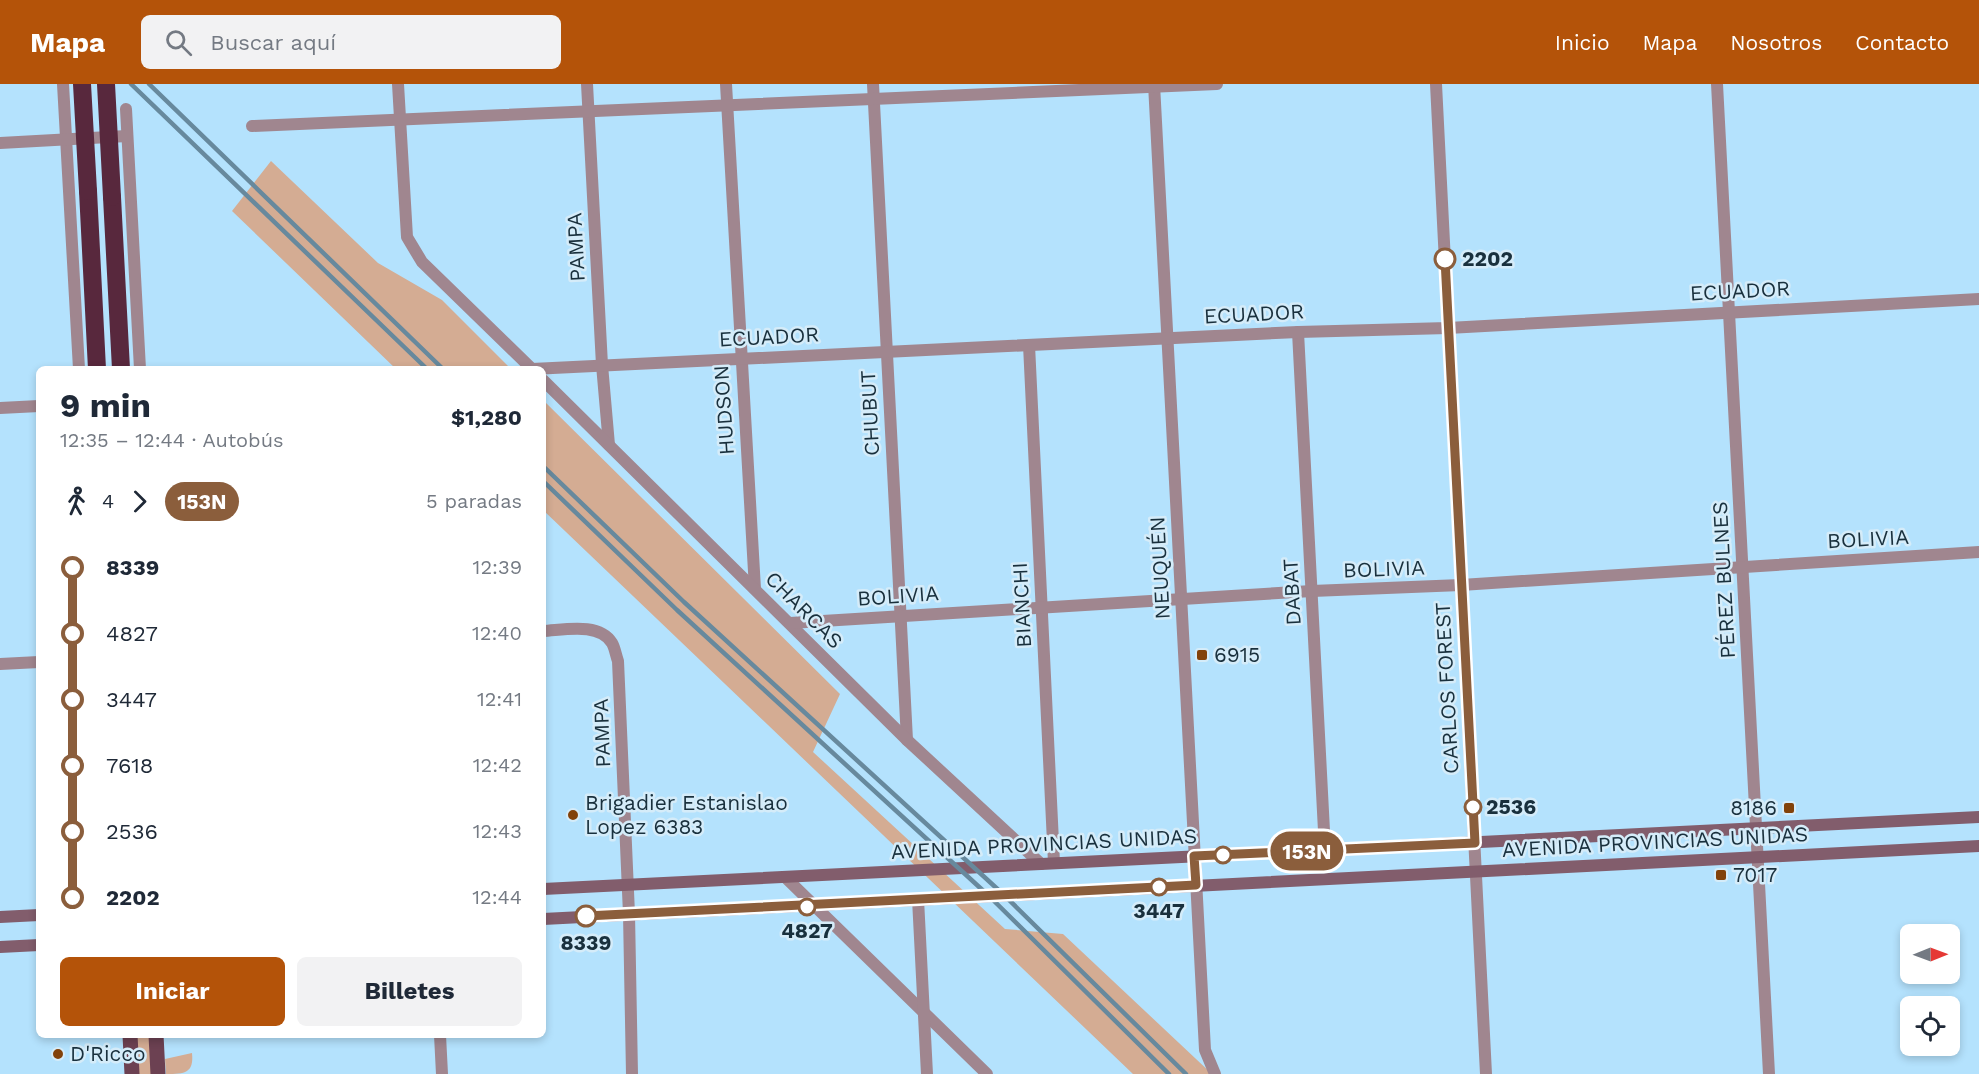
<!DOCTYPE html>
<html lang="es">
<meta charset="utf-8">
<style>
:root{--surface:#fff;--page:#f2f2f3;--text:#1f2937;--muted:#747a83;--accent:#b45309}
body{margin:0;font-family:"Work Sans",sans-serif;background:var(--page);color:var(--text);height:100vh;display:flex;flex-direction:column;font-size:22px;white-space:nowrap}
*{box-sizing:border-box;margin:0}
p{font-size:20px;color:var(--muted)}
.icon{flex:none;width:33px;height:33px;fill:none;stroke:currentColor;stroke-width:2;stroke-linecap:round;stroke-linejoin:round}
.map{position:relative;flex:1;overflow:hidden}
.panel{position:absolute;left:36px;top:282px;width:510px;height:672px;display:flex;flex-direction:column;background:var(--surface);border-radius:9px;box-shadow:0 3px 9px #0003}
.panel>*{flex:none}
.badge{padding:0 12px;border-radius:20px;font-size:21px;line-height:39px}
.needle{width:39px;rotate:89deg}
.controls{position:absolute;left:1900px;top:840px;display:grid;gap:12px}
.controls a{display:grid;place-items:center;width:60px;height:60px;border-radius:9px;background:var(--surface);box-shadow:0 3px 9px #0003;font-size:30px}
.map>.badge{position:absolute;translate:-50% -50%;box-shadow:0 0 0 3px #fff}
.legs{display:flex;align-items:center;gap:9px;height:66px;padding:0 24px;font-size:20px}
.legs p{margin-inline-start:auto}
.overview{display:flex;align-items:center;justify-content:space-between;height:102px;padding:0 24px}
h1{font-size:33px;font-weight:700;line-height:45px}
.action{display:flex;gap:12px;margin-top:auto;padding:12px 24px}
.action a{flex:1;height:69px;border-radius:9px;background:var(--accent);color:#fff;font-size:24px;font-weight:700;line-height:69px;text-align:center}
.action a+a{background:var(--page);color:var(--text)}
ul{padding:0 24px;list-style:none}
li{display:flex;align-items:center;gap:21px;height:66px;font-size:22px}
li i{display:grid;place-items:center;width:9px;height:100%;margin:0 8px;background:currentColor}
li i::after{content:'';width:15px;height:15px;margin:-8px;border:4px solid;border-radius:50%;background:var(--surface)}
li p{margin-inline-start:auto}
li:first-child i{background:linear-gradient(#0000 50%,currentColor 0)}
li:last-child i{background:linear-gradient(currentColor 50%,#0000 0)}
header{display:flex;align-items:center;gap:36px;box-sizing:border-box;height:84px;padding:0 30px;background:var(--accent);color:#fff}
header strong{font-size:28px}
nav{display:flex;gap:33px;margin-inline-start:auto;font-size:21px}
.search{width:420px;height:54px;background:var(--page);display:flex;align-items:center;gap:15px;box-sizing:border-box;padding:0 21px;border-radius:9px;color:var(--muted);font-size:22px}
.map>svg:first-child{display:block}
.green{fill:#d4ac93}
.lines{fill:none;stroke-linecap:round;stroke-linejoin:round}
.street{stroke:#a0868f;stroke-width:12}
.secondary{stroke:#825d6c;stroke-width:12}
.primary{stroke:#6c4152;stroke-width:15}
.highway{stroke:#58283d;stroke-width:18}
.rail{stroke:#67899d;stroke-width:4.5}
.highway-bridge{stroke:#58283d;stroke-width:18}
.line-1-casing{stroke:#fff;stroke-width:14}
.line-1{stroke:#8b5e3c;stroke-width:9}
.stop-1-dot{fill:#fff;stroke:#8b5e3c;stroke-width:3}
.poi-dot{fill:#82420a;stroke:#d5ecf9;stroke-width:2}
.labels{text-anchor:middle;stroke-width:5;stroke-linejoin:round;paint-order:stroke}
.street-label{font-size:21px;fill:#19303d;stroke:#d5ecf9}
.stop-label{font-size:21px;font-weight:bold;fill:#19303d;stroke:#d5ecf9}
.poi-label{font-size:21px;fill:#19303d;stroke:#d5ecf9;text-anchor:start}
</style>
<header>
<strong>Mapa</strong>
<div class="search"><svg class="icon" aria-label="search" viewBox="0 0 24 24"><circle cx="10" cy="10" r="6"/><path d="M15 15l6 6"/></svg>Buscar aquí</div>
<nav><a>Inicio</a><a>Mapa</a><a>Nosotros</a><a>Contacto</a></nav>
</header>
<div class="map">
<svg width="1979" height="990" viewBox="0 0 1979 990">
<rect width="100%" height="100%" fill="#b4e2fd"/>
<g class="green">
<path d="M 271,77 L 378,179 L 442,216 L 511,285 L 396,285 L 232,127 Z"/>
<path d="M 543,316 L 840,610 L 813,668 L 1005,845 L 1063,850 L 1212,990 L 1133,990 L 543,426 Z"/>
<path d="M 130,951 L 156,951 L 158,990 L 132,990 Z"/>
<path d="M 192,969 C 194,989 185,990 166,990 L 165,975 Z"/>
</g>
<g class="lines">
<g class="street">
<path d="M 63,0 L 79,285"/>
<path d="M 398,0 L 407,153 L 422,178 L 532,285"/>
<path d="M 587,0 L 602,281 L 609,361"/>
<path d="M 726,0 L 755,505"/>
<path d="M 873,0 L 907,656"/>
<path d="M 1154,0 L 1205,966 L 1215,990"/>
<path d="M 1436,0 L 1486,990"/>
<path d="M 1717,0 L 1769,990"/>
<path d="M 126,25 L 140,285"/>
<path d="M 252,42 L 1217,0"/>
<path d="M 0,59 L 127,52"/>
<path d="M 1298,248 L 1325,766"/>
<path d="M 1029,261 L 1054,779"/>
<path d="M 532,285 L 1298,248 L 1448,244 L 1979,215"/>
<path d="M 543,296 L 907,656 L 1041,780"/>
<path d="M 0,324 L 39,322"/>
<path d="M 790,539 L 1312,507 L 1461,501 L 1979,468"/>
<path d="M 543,547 C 564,546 599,538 612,559 C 615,564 616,572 618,577 L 629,830 L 632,990"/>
<path d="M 0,580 L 39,578"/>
<path d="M 785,793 L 987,990"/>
<path d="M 918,815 L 927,990"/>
<path d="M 440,951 L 442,990"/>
</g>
<g class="secondary">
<path d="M 543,805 L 1979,733"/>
<path d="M 0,833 L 39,831"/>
<path d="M 543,835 L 1979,762"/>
<path d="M 0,863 L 39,861"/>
</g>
<g class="primary">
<path d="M 130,951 L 132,990"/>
<path d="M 156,951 L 158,990"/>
</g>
<g class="highway">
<path d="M 88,107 L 97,285"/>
<path d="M 112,113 L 121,285"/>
</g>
<g class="rail">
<path d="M 131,0 L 427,285"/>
<path d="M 149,0 L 443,285"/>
<path d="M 543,382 L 684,518 L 1004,811 L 1186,990"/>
<path d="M 543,397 L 677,526 L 989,812 L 1169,990"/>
</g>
<g class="highway-bridge">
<path d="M 82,0 L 88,107"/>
<path d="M 106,0 L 112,113"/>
</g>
</g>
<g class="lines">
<g class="line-1-casing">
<path id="line-1" d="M 586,832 L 1196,801 L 1194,772 L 1475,759 L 1445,175"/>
</g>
<use href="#line-1" class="line-1"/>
</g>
<g class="stop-1-dot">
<circle cx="1445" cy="175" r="10"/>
<circle cx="1473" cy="723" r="8"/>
<circle cx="1223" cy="771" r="8"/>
<circle cx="1159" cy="803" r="8"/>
<circle cx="807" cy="823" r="8"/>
<circle cx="586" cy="832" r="10"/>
</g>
<g class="poi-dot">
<rect x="1196" y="565" width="12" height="12" rx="3"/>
<rect x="1783" y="718" width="12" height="12" rx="3"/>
<circle cx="573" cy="731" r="6"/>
<rect x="1715" y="785" width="12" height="12" rx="3"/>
<circle cx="58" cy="970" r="6"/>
</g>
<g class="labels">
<g class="street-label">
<text transform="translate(576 163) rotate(-93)" y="7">PAMPA</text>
<text transform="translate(1740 207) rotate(-3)" y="7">ECUADOR</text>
<text transform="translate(1254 230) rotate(-3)" y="7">ECUADOR</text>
<text transform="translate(769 253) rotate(-3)" y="7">ECUADOR</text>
<text transform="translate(724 326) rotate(-94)" y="7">HUDSON</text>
<text transform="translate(870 329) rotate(-93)" y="7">CHUBUT</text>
<text transform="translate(1868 455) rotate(-3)" y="7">BOLIVIA</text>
<text transform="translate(1160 484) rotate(-93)" y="7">NEUQUÉN</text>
<text transform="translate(1384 485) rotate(-2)" y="7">BOLIVIA</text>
<text transform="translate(1724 496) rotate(-93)" y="7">PÉREZ BULNES</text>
<text transform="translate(1292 508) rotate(-93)" y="7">DABAT</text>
<text transform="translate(898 512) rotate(-4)" y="7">BOLIVIA</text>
<text transform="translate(1022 521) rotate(-93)" y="7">BIANCHI</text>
<text transform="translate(804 526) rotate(45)" y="7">CHARCAS</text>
<text transform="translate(1447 604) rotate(-93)" y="7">CARLOS FOREST</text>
<text transform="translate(602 649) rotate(-92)" y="7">PAMPA</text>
<text transform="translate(1655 758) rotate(-3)" y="7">AVENIDA PROVINCIAS UNIDAS</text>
<text transform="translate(1044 760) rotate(-3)" y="7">AVENIDA PROVINCIAS UNIDAS</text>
</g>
<g class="stop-label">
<text x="1462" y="182" text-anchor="start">2202</text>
<text x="1486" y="730" text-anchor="start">2536</text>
<text x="1159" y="834">3447</text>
<text x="807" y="854">4827</text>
<text x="586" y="866">8339</text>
</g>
<g class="poi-label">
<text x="1214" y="578">6915</text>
<text x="585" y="726">Brigadier Estanislao<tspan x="585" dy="24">Lopez 6383</tspan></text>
<text x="1777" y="731" text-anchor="end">8186</text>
<text x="1733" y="798">7017</text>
<text x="70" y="977">D'Ricco</text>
</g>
</g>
</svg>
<div class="controls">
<a><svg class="needle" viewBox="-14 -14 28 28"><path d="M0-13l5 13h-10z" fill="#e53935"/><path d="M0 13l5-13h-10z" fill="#747a83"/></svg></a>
<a><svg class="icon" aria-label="locate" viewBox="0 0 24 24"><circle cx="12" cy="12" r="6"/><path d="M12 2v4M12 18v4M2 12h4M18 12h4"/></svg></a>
</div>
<b class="badge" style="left:1307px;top:767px;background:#8b5e3c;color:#fff">153N</b>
<section class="panel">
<div class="overview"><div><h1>9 min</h1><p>12:35 – 12:44 · Autobús</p></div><b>$1,280</b></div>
<div class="legs"><svg class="icon" aria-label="walk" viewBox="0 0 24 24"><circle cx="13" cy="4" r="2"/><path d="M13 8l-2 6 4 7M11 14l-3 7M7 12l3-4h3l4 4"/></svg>4<svg class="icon" aria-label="forward" viewBox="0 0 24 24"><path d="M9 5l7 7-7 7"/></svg><b class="badge" style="background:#8b5e3c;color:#fff">153N</b><p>5 paradas</p></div>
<ul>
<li><i style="color:#8b5e3c"></i><b>8339</b><p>12:39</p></li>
<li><i style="color:#8b5e3c"></i><span>4827</span><p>12:40</p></li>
<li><i style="color:#8b5e3c"></i><span>3447</span><p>12:41</p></li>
<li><i style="color:#8b5e3c"></i><span>7618</span><p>12:42</p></li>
<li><i style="color:#8b5e3c"></i><span>2536</span><p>12:43</p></li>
<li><i style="color:#8b5e3c"></i><b>2202</b><p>12:44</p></li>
</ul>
<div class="action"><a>Iniciar</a><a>Billetes</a></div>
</section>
</div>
